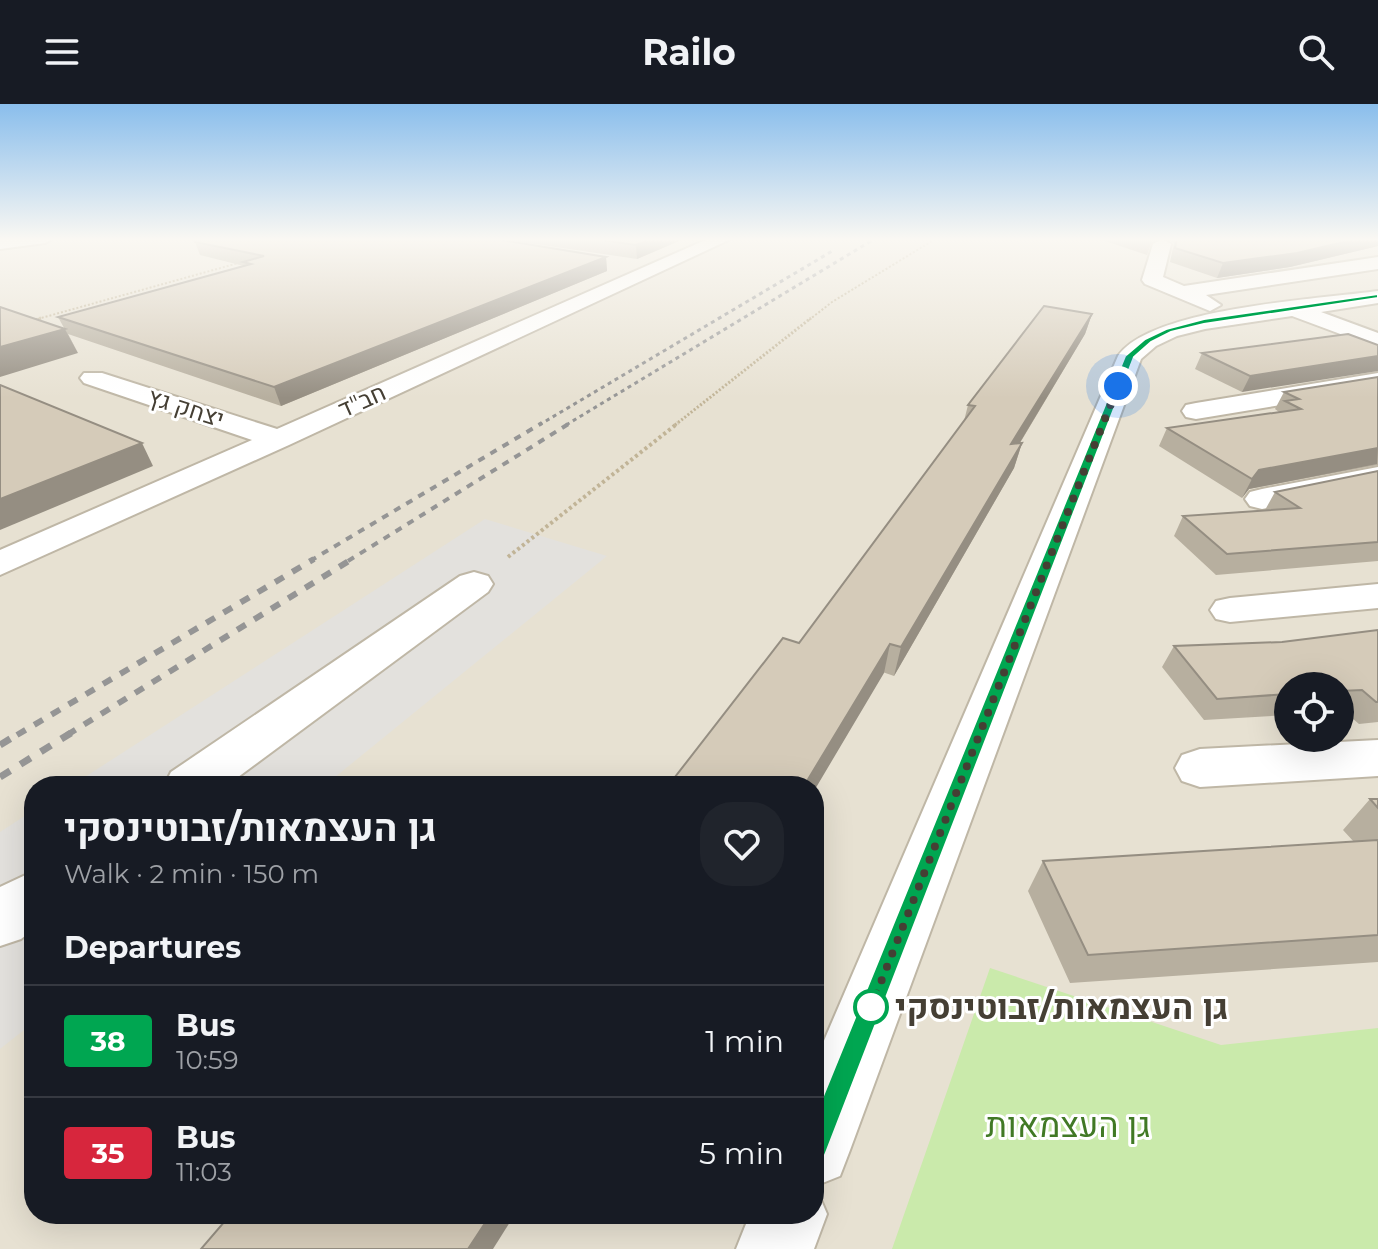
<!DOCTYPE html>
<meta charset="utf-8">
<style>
:root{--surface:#171b24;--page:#20242c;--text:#f1f3f6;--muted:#9ea1a6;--line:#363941}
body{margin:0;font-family:Montserrat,Heebo,sans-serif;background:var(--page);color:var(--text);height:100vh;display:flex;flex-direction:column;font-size:30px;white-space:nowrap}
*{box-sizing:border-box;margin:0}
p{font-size:26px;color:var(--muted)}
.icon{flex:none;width:44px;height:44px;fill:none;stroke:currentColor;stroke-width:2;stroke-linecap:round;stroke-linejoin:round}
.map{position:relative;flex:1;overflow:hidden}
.drawer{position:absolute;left:24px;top:672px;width:800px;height:448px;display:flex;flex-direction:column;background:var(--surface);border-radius:32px;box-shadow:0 8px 32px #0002}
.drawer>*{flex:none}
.badge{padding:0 16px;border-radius:6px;font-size:28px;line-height:52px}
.controls{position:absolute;left:1274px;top:568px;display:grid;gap:16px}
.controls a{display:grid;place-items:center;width:80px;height:80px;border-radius:50%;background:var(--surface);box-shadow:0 8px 32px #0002;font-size:40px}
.you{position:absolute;width:40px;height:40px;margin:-20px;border:6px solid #fff;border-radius:50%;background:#1a73e8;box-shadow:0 0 0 12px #1a73e833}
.map>.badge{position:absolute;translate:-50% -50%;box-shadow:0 0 0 4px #fff}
h2{padding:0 40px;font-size:30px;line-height:72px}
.round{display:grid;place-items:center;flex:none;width:84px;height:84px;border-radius:32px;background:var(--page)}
.headline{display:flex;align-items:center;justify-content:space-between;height:136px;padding:0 40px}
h1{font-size:38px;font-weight:700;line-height:60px}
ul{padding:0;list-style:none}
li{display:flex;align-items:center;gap:24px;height:112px;padding:0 40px;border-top:2px solid var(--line)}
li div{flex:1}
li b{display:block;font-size:30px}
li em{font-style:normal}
li .badge{min-width:88px;font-weight:700;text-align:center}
header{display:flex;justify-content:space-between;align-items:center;height:104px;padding:0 40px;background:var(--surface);font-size:36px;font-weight:700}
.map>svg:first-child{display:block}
.residential{fill:#e7e1d2;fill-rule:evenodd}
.green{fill:#caeaab}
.parking{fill:#e3e1dd}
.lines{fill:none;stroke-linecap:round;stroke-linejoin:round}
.minor-casing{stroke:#bfb7a6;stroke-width:4}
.path-far2{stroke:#c1b497;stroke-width:2;stroke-dasharray:2 2;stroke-linecap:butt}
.path-far1{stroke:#c1b497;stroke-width:3;stroke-dasharray:2 2;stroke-linecap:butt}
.path{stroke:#c1b497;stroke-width:4;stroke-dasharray:3 3;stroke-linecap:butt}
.minor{fill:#fff;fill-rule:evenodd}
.rail-far3{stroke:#959595;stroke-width:3;stroke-dasharray:4 4;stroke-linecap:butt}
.rail-far2{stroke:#959595;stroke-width:4;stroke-dasharray:7 7;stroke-linecap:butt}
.rail-far1{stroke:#959595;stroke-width:6;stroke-dasharray:10 10;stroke-linecap:butt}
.rail{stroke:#959595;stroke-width:7;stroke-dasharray:12 12;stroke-linecap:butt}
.wall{fill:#b7af9f}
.shaded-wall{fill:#958e82}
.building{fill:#d5cbb9;stroke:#958e82;stroke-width:2}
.line{fill:#00a651;stroke:#fff;stroke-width:2}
.walk{stroke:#453f34;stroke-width:8;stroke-dasharray:0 14.4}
.stop-dot{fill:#fff;stroke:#00a651;stroke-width:4}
.labels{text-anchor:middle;stroke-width:6;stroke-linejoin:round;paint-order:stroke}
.far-street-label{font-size:24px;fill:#453f34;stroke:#fff}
.near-stop-label{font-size:34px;font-weight:bold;fill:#453f34;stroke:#fff;text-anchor:start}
.near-park-label{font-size:34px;fill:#417925;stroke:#fff}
</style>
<header><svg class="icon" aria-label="menu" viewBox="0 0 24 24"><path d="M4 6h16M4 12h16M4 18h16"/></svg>Railo<svg class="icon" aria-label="search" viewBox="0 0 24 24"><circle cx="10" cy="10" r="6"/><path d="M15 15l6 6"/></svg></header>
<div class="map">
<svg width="1378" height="1145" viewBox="0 0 1378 1145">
<rect width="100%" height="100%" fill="#f3efe4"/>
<path class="residential" d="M 0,134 L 1378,134 L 1378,1145 L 0,1145 ZM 1288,582 L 1340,582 L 1340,634 L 1288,634 ZM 34,682 L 814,682 L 814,1110 L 34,1110 Z"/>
<path class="green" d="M 990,864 L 1221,941 L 1378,924 L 1378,1145 L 892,1145 Z"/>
<g class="parking">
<path d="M 485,415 L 607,452 L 324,682 L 71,682 Z"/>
<path d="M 34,706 L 34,918 L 0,945 L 0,728 Z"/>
</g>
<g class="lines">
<g class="minor-casing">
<g id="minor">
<path d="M 54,134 L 45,139 L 0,145 L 0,135 Z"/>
<path d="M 710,134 L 733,134 L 289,341 L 0,471 L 0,446 L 252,336 L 84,279 L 80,274 L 84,269 L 102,269 L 277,325 Z"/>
<path d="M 1162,135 L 1171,140 L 1163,173 L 1184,182 L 1378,153 L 1378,165 L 1206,191 L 1221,201 L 1210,207 L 1145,180 L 1142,176 L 1153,140 Z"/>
<path d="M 1378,187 L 1378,199 L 1321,208 L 1378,229 L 1378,244 L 1292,212 L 1205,225 L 1177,232 L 1156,242 L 1141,255 L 850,1046 L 840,1072 L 815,1082 L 827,1110 L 814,1145 L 736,1145 L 750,1110 L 814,1110 L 814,960 L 1118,252 C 1151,204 1319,195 1378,187 Z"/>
<path d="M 1378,269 L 1378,285 L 1196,315 L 1186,313 L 1182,307 L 1186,301 L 1196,299 Z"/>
<path d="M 1378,363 L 1378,383 L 1262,405 L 1250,402 L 1245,395 L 1250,388 L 1262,385 Z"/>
<path d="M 474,468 L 488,472 L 493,480 L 488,488 L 226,682 L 164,682 L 171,668 L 460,472 Z"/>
<path d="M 1378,480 L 1378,504 L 1230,518 L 1216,515 L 1210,506 L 1216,497 L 1230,494 Z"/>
<path d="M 1378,636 L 1378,672 L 1200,683 L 1182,677 L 1175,664 L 1182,651 L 1200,645 Z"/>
<path d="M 34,767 L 34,825 L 21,835 L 0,842 L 0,783 Z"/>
</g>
</g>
<g class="path-far2">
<path d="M 34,216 L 242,158"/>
<path d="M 809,216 L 832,198 L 937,134"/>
</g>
<g class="path-far1">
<path d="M 32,217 L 41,214"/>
<path d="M 675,321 L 811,214"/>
</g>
<path class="path" d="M 508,453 L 678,319"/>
<use href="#minor" class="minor"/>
<g class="rail-far3">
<path d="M 539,321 L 834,146"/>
<path d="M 566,321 L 876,134"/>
</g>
<g class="rail-far2">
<path d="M 310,457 L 542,319"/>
<path d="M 348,457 L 570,319"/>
</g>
<g class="rail-far1">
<path d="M 17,631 L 314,455"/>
<path d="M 67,631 L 352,455"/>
</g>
<g class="rail">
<path d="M 0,641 L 20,629"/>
<path d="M 0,673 L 71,629"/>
</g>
</g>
<g class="wall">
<path d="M 495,134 L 686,134 L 637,155 Z"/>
<path d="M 1096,134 L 1160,134 L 1152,137 L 1147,151 Z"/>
<path d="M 1166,134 L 1378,134 L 1378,142 L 1290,163 L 1217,174 L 1170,158 L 1174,139 Z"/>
<path d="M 195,138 L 606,153 L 607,167 L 281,302 L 68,230 L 78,249 L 58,213 L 244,162 L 200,151 Z"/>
<path d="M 1092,210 L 1085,230 L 1020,339 L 1022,339 L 1014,364 L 894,572 L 799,539 L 964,317 L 968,301 Z"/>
<path d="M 1348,230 L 1242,288 L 1195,265 L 1202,249 Z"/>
<path d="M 1378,273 L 1378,361 L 1249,385 L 1242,394 L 1159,342 L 1167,324 L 1279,308 L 1275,305 L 1284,288 Z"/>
<path d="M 1378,367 L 1378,457 L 1216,471 L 1174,432 L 1183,412 L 1265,406 L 1275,388 Z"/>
<path d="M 1378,526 L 1378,618 L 1359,620 L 1345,608 L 1340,608 L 1340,582 L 1288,582 L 1288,611 L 1204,616 L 1162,563 L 1174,542 L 1282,538 Z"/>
<path d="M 1370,695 L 1378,695 L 1378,858 L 1070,879 L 1028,787 L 1043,757 L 1354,738 L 1343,726 Z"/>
</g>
<g class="shaded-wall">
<path d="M 653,134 L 686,134 L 637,155 L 636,141 Z"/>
<path d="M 1361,134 L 1378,134 L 1378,142 L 1290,163 L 1217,174 L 1223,159 Z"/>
<path d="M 606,153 L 607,167 L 281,302 L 274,283 Z"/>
<path d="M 1092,210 L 1085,230 L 1004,365 L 1011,340 Z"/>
<path d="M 65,225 L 78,249 L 0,273 L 0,243 Z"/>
<path d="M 1378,252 L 1378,267 L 1242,288 L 1250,272 Z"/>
<path d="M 142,339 L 153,362 L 0,426 L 0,395 Z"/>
<path d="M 1022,339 L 1014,364 L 894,572 L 901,543 Z"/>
<path d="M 1378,344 L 1377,360 L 1249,385 L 1242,394 L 1252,375 L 1259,366 Z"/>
<path d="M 890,540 L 884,569 L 814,687 L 814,682 L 804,682 Z"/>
<path d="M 491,1110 L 515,1110 L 493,1145 L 468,1145 Z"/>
</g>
<g class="building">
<path d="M 195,134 L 489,134 L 606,153 L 274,283 L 58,213 L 251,160 L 243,158 L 264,152 L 195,138 Z"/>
<path d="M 587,134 L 653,134 L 636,141 Z"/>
<path d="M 1177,134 L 1361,134 L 1297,149 L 1223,159 L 1175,144 Z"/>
<path d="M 1044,202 L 1092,210 L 1011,340 L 1022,339 L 901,543 L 890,540 L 804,682 L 668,682 L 783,534 L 799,539 L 975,302 L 968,301 Z"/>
<path d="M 0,203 L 65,225 L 0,243 Z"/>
<path d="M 1348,230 L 1378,241 L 1378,252 L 1250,272 L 1202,249 Z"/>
<path d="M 1378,273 L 1378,344 L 1259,366 L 1252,375 L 1167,324 L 1301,305 L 1285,297 L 1299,295 L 1284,288 Z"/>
<path d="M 0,281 L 142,339 L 0,395 Z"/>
<path d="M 1378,367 L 1378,438 L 1227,450 L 1183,412 L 1300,404 L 1275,388 Z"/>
<path d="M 1378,526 L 1378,598 L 1376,598 L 1362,586 L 1340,587 L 1340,582 L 1288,582 L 1288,590 L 1217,595 L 1174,542 L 1282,538 Z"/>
<path d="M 1370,695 L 1378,695 L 1378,704 Z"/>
<path d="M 1378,736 L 1378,831 L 1088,851 L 1043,757 Z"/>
<path d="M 231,1110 L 491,1110 L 468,1145 L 201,1145 Z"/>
</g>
<linearGradient id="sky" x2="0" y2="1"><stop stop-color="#8abeec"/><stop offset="0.46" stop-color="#faf8f3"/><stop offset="1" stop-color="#faf8f3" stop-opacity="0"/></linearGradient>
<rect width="1378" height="294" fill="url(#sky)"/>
<path class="line" d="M 1378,190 L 1378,194 L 1204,220 L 1171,228 L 1151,238 L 1134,253 L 827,1046 L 823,1056 L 814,1059 L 805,1056 L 801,1046 L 1125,252 L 1145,235 L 1166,225 L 1204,215 Z"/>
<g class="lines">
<path class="walk" d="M 871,903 L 1118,282"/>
</g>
<circle class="stop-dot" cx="871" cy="903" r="16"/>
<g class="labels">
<g class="far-street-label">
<text transform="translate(362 297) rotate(-24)" y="8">חב"ד</text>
<text transform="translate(186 304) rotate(18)" y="8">יצחק גץ</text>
</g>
<g class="near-stop-label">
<text x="895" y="915">גן העצמאות/זבוטינסקי</text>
</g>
<g class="near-park-label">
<text x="1068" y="1033">גן העצמאות</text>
</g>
</g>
</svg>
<div class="controls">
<a><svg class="icon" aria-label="locate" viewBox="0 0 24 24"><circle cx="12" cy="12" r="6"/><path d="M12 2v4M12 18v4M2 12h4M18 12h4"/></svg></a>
</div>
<div class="you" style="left:1118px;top:282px"></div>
<section class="drawer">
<div class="headline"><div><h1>גן העצמאות/זבוטינסקי</h1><p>Walk · 2 min · 150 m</p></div><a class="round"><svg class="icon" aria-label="heart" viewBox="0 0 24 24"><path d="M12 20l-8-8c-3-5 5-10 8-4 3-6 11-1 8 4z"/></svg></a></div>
<h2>Departures</h2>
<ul>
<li><span class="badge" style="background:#00a651;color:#fff">38</span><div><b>Bus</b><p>10:59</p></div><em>1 min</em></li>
<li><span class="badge" style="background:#d7263d;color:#fff">35</span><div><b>Bus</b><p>11:03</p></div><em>5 min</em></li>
</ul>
</section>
</div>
